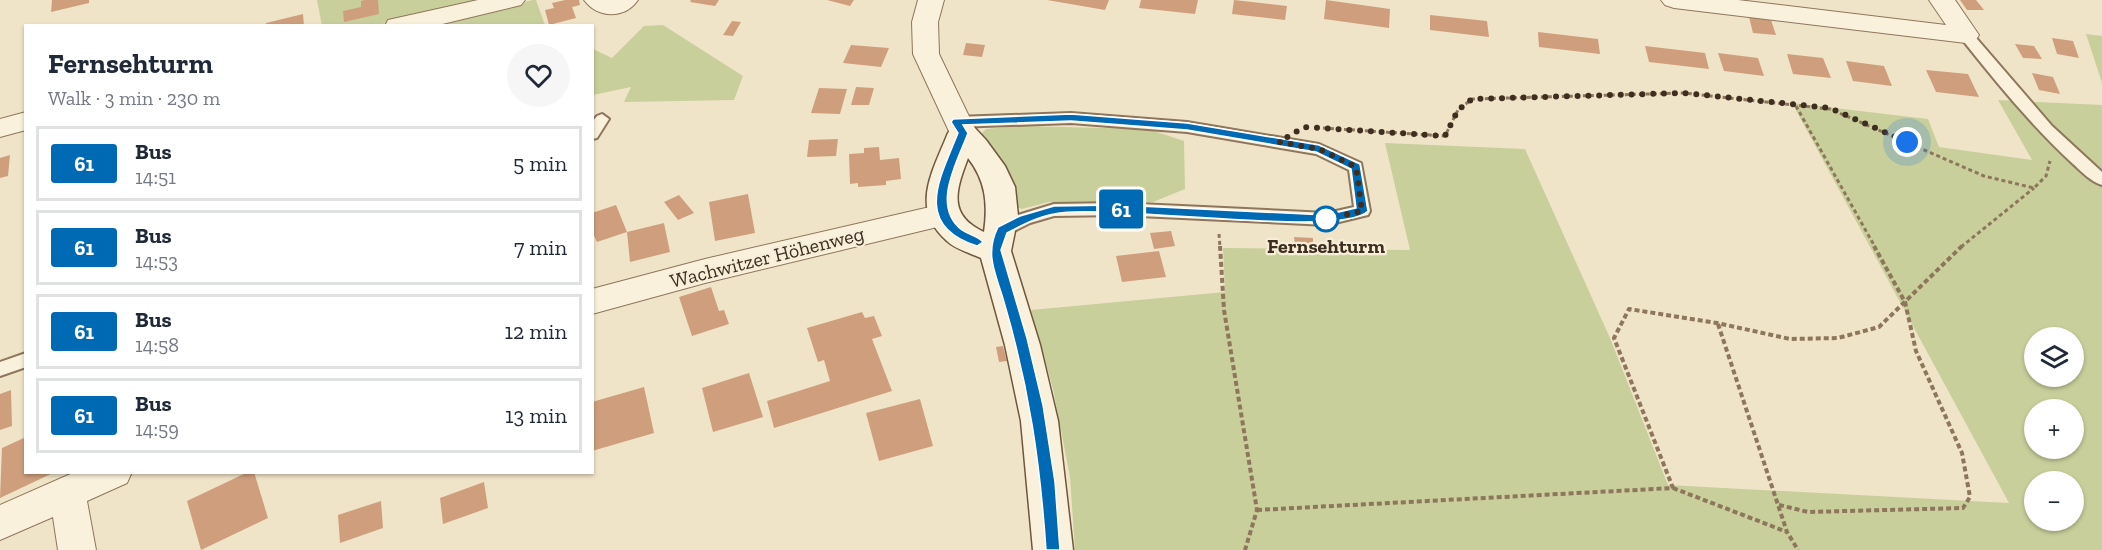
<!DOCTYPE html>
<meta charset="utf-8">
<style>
:root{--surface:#fff;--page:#f6f6f7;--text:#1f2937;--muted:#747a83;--line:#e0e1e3}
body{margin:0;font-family:"Zilla Slab",serif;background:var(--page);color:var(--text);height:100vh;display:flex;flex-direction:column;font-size:22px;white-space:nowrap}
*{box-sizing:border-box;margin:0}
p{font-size:20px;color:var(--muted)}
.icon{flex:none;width:33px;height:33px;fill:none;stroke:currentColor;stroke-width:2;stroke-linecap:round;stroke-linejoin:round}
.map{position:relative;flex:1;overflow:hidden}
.side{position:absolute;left:24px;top:24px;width:570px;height:450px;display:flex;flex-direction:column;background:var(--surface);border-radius:0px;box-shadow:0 2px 4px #0004}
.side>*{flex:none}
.badge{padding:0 12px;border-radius:4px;font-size:21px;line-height:39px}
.buttons{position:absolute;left:2024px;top:327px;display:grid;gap:12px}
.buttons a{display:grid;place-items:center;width:60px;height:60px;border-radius:50%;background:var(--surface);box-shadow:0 2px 4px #0004;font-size:30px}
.you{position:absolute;width:30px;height:30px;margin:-15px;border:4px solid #fff;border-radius:50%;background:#1a73e8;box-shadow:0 0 0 9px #1a73e833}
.map>.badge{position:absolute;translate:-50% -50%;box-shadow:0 0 0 3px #fff}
.round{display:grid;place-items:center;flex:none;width:63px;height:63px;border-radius:32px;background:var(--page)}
.headline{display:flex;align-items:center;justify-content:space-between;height:102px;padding:0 24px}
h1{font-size:28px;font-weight:700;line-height:45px}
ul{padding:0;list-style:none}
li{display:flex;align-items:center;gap:18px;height:75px;margin:0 12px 9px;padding:0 12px;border:3px solid var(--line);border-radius:0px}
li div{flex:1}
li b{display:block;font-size:22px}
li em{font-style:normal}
li .badge{min-width:66px;font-weight:700;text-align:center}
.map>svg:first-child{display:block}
.green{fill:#c9cf9b;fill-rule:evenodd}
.building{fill:#cf9f7d}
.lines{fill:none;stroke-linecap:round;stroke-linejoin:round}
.lane-casing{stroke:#8d765c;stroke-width:4}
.street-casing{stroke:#8d765c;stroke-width:2}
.secondary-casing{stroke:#6f573f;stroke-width:3}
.path-far1{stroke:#8d765c;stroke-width:3;stroke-dasharray:4 3;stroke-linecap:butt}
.path{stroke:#8d765c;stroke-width:4;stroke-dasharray:5 3;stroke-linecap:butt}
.lane{fill:#faf1dc;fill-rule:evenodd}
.street{fill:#faf1dc;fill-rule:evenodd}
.secondary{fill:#faf1dc;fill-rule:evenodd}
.line{fill:#0069b4;stroke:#fff;stroke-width:1.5}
.walk{stroke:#3d2e20;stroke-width:6;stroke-dasharray:0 10.8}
.stop-dot{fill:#fff;stroke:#0069b4;stroke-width:3}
.labels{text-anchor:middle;stroke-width:4.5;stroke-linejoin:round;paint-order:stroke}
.stop-label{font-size:20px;font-weight:bold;fill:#3d2e20;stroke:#f7eed8}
.street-label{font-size:20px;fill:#3d2e20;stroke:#f7eed8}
</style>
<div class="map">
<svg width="2102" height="550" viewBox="0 0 2102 550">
<rect width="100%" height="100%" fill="#f0e4c8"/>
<g class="green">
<path d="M 317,0 L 473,0 L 473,3 L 378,25 L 322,26 Z"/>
<path d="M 533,0 L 536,0 L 545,25 L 416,26 Z"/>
<path d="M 663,25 L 743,76 L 734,100 L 624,102 L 631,87 L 593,95 L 593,49 L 612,58 L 644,26 Z"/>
<path d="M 2086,34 L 2102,36 L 2102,83 Z"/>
<path d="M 1998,100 L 2102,105 L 2102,550 L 1075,550 L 1070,477 L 1053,389 L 1031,310 L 1225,292 L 1223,248 L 1410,250 L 1385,143 L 1525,149 L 1610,338 L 1668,485 L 2009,503 L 1792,103 L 1928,119 L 1939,147 L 2032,160 ZM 2034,338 L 2073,338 L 2073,376 L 2034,376 ZM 2034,410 L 2073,410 L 2073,448 L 2034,448 ZM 2034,482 L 2073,482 L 2073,520 L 2034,520 Z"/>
<path d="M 1018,126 L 1148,129 L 1184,141 L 1185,189 L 1153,202 L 1049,202 L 1022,209 L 1014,206 L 980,135 L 986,129 Z"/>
</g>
<g class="building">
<path d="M 52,0 L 89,0 L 89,3 L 51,12 Z"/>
<path d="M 365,0 L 378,0 L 379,14 L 344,22 L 343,11 L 361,7 L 361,1 Z"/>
<path d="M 565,0 L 579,0 L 580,5 L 572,7 L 576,18 L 549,25 L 545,10 L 554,8 L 552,3 Z"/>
<path d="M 691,0 L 719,0 L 715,6 L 690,2 Z"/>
<path d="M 827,0 L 854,0 L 850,6 Z"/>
<path d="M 1047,0 L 1109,0 L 1105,10 Z"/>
<path d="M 1141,0 L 1198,0 L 1195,14 L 1139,8 Z"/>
<path d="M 1234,0 L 1287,6 L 1285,20 L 1232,14 Z"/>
<path d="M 1326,0 L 1390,9 L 1389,28 L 1324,19 Z"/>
<path d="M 1960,0 L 1976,0 L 1984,10 L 1967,10 Z"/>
<path d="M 303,14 L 304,26 L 266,26 L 266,23 Z"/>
<path d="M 1430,15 L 1487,21 L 1489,37 L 1430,30 Z"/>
<path d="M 1749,17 L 1771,20 L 1776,35 L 1753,33 Z"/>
<path d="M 732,21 L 741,22 L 733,36 L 723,35 Z"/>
<path d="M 1538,32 L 1598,39 L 1600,54 L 1539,47 Z"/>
<path d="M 2052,38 L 2073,41 L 2079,58 L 2057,54 Z"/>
<path d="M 966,43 L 985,45 L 982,57 L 963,55 Z"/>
<path d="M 2015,44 L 2034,46 L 2042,59 L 2023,58 Z"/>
<path d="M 851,45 L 889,48 L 881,67 L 843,63 Z"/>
<path d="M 1645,46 L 1705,53 L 1709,69 L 1649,62 Z"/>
<path d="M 1718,53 L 1758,58 L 1764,76 L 1724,71 Z"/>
<path d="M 1787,54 L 1823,58 L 1831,78 L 1793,74 Z"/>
<path d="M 1846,61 L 1884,66 L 1892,86 L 1853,81 Z"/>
<path d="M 1926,70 L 1968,74 L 1979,97 L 1936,92 Z"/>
<path d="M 2032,73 L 2053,77 L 2060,94 L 2039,90 Z"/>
<path d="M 856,87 L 874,88 L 869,105 L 851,105 Z"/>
<path d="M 819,88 L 847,89 L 840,114 L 811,113 Z"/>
<path d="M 838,139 L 836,156 L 807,157 L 809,140 Z"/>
<path d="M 879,147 L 880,160 L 899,158 L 901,179 L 886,181 L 886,185 L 858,187 L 858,183 L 850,184 L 849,154 L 864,153 L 864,148 Z"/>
<path d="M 10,155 L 8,176 L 0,178 L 0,158 Z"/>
<path d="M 748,194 L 755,233 L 715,241 L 709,202 Z"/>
<path d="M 679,195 L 694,213 L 678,220 L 664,202 Z"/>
<path d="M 616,205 L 627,232 L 597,242 L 592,231 L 592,213 Z"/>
<path d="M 664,223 L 670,252 L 630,262 L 627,232 Z"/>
<path d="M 1171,231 L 1175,246 L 1154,249 L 1150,233 Z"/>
<path d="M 1294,237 L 1313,238 L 1313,245 L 1295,244 Z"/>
<path d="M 1159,251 L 1166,277 L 1122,282 L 1116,256 Z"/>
<path d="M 711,287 L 719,311 L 724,310 L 729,324 L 692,336 L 679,297 Z"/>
<path d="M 862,312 L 865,318 L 874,316 L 882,336 L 872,339 L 892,391 L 774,428 L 767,401 L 830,381 L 824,360 L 818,362 L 807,328 Z"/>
<path d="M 1003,346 L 1007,361 L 999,362 L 996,347 Z"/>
<path d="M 749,373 L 763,417 L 713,432 L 702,388 Z"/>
<path d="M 644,387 L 654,433 L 592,451 L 592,402 Z"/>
<path d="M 11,390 L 12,426 L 0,430 L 0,394 Z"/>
<path d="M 920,399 L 933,446 L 879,461 L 866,413 Z"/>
<path d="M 26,437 L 26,472 L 55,472 L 0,498 L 2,448 Z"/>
<path d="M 248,472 L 254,472 L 268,518 L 201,550 L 187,501 Z"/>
<path d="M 484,482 L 488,508 L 443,524 L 440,498 Z"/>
<path d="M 381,501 L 383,528 L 340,543 L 338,515 Z"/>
</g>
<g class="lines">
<g class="lane-casing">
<g id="lane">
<path d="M 1966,31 L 1971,32 L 2052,126 L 2102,172 L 2102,185 C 2091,182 2081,171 2072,163 C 2031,125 1996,82 1961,38 L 1959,35 L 1961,32 Z"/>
<path d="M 1071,113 L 1187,122 L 1319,144 L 1361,163 L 1370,211 L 1368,215 L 1327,225 L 1118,215 L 1054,216 L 1030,223 L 1008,234 L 996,234 L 994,230 L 996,226 L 1018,215 L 1054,204 L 1118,203 L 1327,213 L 1354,207 L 1349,170 L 1316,154 L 1187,132 L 1071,123 L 956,127 L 949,122 L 956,117 Z"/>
<path d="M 602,114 L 609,119 L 597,138 L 592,139 L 592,122 L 597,116 Z"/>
<path d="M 26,353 L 26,367 L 0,376 L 0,362 Z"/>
</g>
</g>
<g class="street-casing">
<g id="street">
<path d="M 478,0 L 525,0 L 521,5 L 434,26 L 385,26 L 388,20 Z"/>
<path d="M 584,0 L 638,0 C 625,19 598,19 584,0 Z"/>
<path d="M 918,0 L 944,0 L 938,22 L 939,54 L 977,133 L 973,140 L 963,143 L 953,140 L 913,54 L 912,22 Z"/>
<path d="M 1661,0 L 1738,0 L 1946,25 L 1929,0 L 1955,0 L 1979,35 L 1975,41 L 1966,43 L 1674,8 L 1665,5 Z"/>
<path d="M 26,112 L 26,130 L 0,137 L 0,119 Z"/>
<path d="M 943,204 L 954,207 L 958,215 L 954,223 L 705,283 L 592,314 L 592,289 L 705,259 Z"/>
<path d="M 75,472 L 132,472 L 127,483 L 87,501 L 96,550 L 58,550 L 53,517 L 0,540 L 0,505 Z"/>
</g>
</g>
<g class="secondary-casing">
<path id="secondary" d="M 963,123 L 973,126 L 986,140 L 1005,166 L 1015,187 L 1018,216 L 1011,251 L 1040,345 L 1058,421 L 1073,550 L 1033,550 L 1021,421 L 1005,345 L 981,258 C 970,253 955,249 947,241 C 909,208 933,171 948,133 L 953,126 ZM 968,158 C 986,181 988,204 984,232 C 947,215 956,190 968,158 Z"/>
</g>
<g class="path-far1">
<path d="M 1796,106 L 1875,247"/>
<path d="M 1323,128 L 1445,136 L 1458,110 L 1472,99 L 1684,93 L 1830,109 L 1984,176 L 2034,188 L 2046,176 L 2050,161"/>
<path d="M 1219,234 L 1220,247"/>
<path d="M 1961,247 L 2034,188"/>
</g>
<g class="path">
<path d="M 1220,246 L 1224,310 L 1257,510 L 1245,550"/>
<path d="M 1718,324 L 1787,532 L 1798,550"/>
<path d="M 1673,488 L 1787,532"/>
<path d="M 1779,505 L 1808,512 L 1963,508 L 1970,497 L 1962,453 L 1916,351 L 1905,302 L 1874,246"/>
<path d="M 1257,510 L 1673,488 L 1614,338 L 1629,309 L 1717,323 L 1790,339 L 1838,338 L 1879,327 L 1962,246"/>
</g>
<use href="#lane" class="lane"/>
<use href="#street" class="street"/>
<use href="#secondary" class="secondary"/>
</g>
<path class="line" d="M 1071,114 L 1187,123 L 1319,145 L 1360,164 L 1368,211 C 1342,239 1107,203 1054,214 C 1037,217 1022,225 1007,233 L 1001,250 L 1027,338 L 1043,405 L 1055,482 L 1060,550 L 1046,550 C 1040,462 1029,387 1004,302 C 996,274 984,255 998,227 L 1020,216 L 1054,206 L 1118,205 L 1326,215 L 1356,208 L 1351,169 L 1316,152 L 1187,130 L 1071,121 L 963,125 L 968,133 C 957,163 931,206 962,230 C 969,235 978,236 983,242 L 977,246 C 912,225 940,178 958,133 L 951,122 L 953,119 Z"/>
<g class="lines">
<path class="walk" d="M 1326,219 L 1362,211 L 1356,167 L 1319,149 L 1279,142 L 1304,127 L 1445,136 L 1458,110 L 1472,99 L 1684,93 L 1830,108 L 1907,142"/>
</g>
<circle class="stop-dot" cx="1326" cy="219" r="12"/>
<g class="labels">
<g class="stop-label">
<text x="1326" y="253">Fernsehturm</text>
</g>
<g class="street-label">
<text transform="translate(767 257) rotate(-14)" y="7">Wachwitzer Höhenweg</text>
</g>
</g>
</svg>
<div class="buttons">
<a><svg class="icon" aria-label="layers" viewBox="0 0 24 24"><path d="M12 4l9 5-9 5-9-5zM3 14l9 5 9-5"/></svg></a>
<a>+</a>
<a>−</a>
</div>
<div class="you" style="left:1907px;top:142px"></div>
<b class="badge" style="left:1121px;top:209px;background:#0069b4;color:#fff">61</b>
<section class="side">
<div class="headline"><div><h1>Fernsehturm</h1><p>Walk · 3 min · 230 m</p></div><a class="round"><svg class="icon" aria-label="heart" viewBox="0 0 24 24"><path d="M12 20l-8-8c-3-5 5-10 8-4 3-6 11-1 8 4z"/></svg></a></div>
<ul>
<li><span class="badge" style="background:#0069b4;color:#fff">61</span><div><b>Bus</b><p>14:51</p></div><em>5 min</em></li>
<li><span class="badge" style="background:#0069b4;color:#fff">61</span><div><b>Bus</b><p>14:53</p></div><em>7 min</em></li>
<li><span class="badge" style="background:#0069b4;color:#fff">61</span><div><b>Bus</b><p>14:58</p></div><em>12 min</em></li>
<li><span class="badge" style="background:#0069b4;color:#fff">61</span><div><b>Bus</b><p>14:59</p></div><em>13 min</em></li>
</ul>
</section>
</div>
